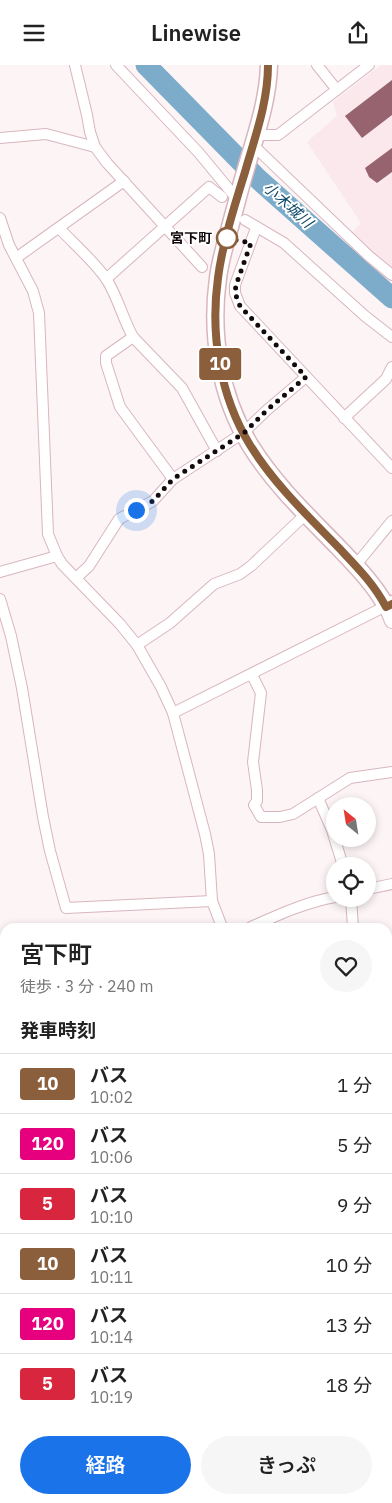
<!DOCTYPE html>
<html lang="ja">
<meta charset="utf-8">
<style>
:root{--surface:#fff;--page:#f6f6f6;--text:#222;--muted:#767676;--line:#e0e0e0;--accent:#1a73e8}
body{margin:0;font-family:"IBM Plex Sans","Noto Sans JP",sans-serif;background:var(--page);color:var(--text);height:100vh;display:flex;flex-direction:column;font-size:19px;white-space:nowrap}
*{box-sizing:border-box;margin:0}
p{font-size:16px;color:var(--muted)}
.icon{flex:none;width:28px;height:28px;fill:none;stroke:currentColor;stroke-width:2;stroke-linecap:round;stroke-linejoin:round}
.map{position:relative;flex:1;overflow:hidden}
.panel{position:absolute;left:0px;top:858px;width:392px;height:581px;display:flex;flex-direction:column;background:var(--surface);border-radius:15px 15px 0 0;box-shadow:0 2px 8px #0003}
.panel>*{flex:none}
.badge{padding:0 10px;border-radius:4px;font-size:18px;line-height:32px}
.needle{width:32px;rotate:330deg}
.buttons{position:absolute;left:326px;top:732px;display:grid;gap:10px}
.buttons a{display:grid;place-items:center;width:50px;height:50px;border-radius:50%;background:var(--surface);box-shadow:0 2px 8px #0003;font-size:25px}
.you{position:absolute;width:25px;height:25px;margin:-12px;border:4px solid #fff;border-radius:50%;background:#1a73e8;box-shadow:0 0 0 8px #1a73e833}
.map>.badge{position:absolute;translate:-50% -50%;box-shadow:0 0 0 2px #fff}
h2{padding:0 20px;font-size:19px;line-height:45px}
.round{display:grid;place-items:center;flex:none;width:52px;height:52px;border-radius:26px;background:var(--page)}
.head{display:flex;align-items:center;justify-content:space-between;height:85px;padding:0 20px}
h1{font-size:24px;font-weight:600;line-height:38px}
.cta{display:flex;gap:10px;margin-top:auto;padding:10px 20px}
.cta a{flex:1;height:58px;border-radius:30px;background:var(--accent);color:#fff;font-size:20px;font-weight:600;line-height:58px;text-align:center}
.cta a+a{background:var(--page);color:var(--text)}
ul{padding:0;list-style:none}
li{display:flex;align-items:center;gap:15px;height:60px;padding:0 20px;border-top:1px solid var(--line)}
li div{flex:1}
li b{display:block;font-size:19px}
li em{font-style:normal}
li .badge{min-width:55px;font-weight:700;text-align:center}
header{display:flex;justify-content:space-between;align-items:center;height:65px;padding:0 20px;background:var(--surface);font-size:22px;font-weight:600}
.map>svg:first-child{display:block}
.built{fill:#fbe8ec}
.forest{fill:#e7afbb}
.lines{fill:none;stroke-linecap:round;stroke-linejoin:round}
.river{stroke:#7daccb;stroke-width:21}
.building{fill:#96636f}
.minor-casing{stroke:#d9b6be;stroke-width:12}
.secondary-casing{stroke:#d9b6be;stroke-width:16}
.trunk-casing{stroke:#d9b6be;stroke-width:19}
.minor{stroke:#fff;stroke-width:10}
.secondary{stroke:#fff;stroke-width:14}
.trunk{stroke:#fff;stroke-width:16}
.line-casing{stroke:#fff;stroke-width:11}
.line{stroke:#8b5e3c;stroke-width:8}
.walk{stroke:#14090c;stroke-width:5;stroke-dasharray:0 9}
.stop-dot{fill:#fff;stroke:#8b5e3c;stroke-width:2.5}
.labels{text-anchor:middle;stroke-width:4;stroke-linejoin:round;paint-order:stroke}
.stop-label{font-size:14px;font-weight:bold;fill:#14090c;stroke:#fff;text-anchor:end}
.water-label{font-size:15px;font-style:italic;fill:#0e4a69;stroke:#fff}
</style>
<header><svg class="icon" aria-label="menu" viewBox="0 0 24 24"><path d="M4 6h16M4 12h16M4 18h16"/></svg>Linewise<svg class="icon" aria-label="share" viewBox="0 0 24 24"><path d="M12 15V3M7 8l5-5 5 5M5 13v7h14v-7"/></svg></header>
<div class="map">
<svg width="392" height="1438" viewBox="0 0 392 1438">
<rect width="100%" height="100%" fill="#fcf4f5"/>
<g class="built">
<path d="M 381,0 L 392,0 L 392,205 L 352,168 L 361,158 L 307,77 L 337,51 L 333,37 Z"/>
<path d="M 0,1031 L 5,1033 L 5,1316 L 0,1318 Z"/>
</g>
<path class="forest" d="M 0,940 L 5,957 L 5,986 L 0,988 Z"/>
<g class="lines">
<path class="river" d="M 146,0 L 257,113 L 392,233"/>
</g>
<g class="building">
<path d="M 392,15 L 392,50 L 362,73 L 345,51 Z"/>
<path d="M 392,83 L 392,107 L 377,118 L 369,112 L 365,103 Z"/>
<path d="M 0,1108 L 5,1116 L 5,1189 L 0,1192 Z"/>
</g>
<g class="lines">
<g class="minor-casing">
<g id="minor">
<path d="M 75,0 L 87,50 L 90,67 L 95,82 L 107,98 L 202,202"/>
<path d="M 116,0 L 199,88 L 237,134"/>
<path d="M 317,0 L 337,25"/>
<path d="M 257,70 L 278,70 L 369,0"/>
<path d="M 0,73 L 46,69 L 95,82"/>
<path d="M 253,80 L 370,192 L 392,210"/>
<path d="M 0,153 L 9,180 L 33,226 L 39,248 L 48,469 L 57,491 L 62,499 L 120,559 L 137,580 L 161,622 L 173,648 L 205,769 L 209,789 L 212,836 L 222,862"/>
<path d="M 245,155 L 284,178 L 365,251 L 392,272"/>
<path d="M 59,163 C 74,179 95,197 107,215 C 118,233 123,254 133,272 L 106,291 L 106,298 L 120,342 L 173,414 L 243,368 L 267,345 L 306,312"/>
<path d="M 256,163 L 235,220 L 235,228 L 240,241 L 392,403"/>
<path d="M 16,193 L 124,116"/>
<path d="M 106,214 L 209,122 L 222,132"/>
<path d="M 133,272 L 182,323 L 217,386"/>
<path d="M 344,353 L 386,314 L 392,302"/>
<path d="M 355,501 L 392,456"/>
<path d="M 0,507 L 57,491"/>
<path d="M 76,513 L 89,501 L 119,454 L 153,436 L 173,414"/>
<path d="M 0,534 L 11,571 L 22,623 L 43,752 L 50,786 L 66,843 L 212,836"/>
<path d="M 137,580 L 170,558 L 214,519 L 240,509 L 251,501 L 306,449"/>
<path d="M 252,610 L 261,628 L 253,697 L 257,725 L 257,736 L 254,740 L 261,752 L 280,752 L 293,749 L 350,713 L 392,707"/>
<path d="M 173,648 L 386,541"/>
<path d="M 318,733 L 332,765 L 343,801"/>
<path d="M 368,824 L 392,819"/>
<path d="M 351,834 L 353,862"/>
<path d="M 251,862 C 278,850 306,837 335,832"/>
<path d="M 388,1005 L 392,1004"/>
<path d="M 0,1027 L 5,1028"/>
<path d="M 388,1085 L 392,1082"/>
<path d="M 0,1327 L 5,1325"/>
<path d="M 388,1333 L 392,1332"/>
<path d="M 258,1434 L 261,1438"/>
</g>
</g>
<g class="secondary-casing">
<path id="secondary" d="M 386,541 L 392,556"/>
</g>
<g class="trunk-casing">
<path id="trunk" d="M 269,0 C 268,37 255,72 245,107 C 239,127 234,148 228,169 C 224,183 220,198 218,213 C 210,270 220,331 250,380 C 274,419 308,451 339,483 C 357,502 374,519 386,541 L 392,539"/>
</g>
<use href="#minor" class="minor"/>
<use href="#secondary" class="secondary"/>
<use href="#trunk" class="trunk"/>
</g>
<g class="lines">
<g class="line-casing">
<path id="line" d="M 268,0 C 268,37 255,72 245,107 C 235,139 222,180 218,213 C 210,270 220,331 250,380 C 274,419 308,451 339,483 C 357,502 374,519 386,542 L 392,539"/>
</g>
<use href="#line" class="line"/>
<path class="walk" d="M 136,445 L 153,436 L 173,414 L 244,368 L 267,345 L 306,312 L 240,241 L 235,228 L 236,220 L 251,178 L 227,173"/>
</g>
<circle class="stop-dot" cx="227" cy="173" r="10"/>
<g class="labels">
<g class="stop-label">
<text x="212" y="178">宮下町</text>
</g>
<g class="water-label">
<text transform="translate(288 140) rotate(42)" y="5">小木城川</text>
</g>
</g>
</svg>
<div class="buttons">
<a><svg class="needle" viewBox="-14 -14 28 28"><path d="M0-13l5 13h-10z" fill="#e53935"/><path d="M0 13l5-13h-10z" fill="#767676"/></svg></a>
<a><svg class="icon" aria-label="locate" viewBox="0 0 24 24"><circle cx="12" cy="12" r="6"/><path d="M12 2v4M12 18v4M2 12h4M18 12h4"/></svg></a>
</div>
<div class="you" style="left:136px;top:445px"></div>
<b class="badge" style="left:220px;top:299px;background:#8b5e3c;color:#fff">10</b>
<section class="panel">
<div class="head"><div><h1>宮下町</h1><p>徒歩 · 3 分 · 240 m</p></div><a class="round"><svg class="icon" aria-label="heart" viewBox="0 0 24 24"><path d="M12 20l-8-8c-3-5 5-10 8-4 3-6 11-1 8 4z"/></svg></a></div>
<h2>発車時刻</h2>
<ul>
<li><span class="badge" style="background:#8b5e3c;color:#fff">10</span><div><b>バス</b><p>10:02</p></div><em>1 分</em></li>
<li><span class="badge" style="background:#e6007e;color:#fff">120</span><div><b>バス</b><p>10:06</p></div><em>5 分</em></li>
<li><span class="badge" style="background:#d7263d;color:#fff">5</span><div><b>バス</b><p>10:10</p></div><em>9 分</em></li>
<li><span class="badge" style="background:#8b5e3c;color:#fff">10</span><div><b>バス</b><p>10:11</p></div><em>10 分</em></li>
<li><span class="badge" style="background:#e6007e;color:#fff">120</span><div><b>バス</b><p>10:14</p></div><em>13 分</em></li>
<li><span class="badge" style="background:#d7263d;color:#fff">5</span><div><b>バス</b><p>10:19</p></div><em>18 分</em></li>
</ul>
<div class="cta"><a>経路</a><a>きっぷ</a></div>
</section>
</div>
